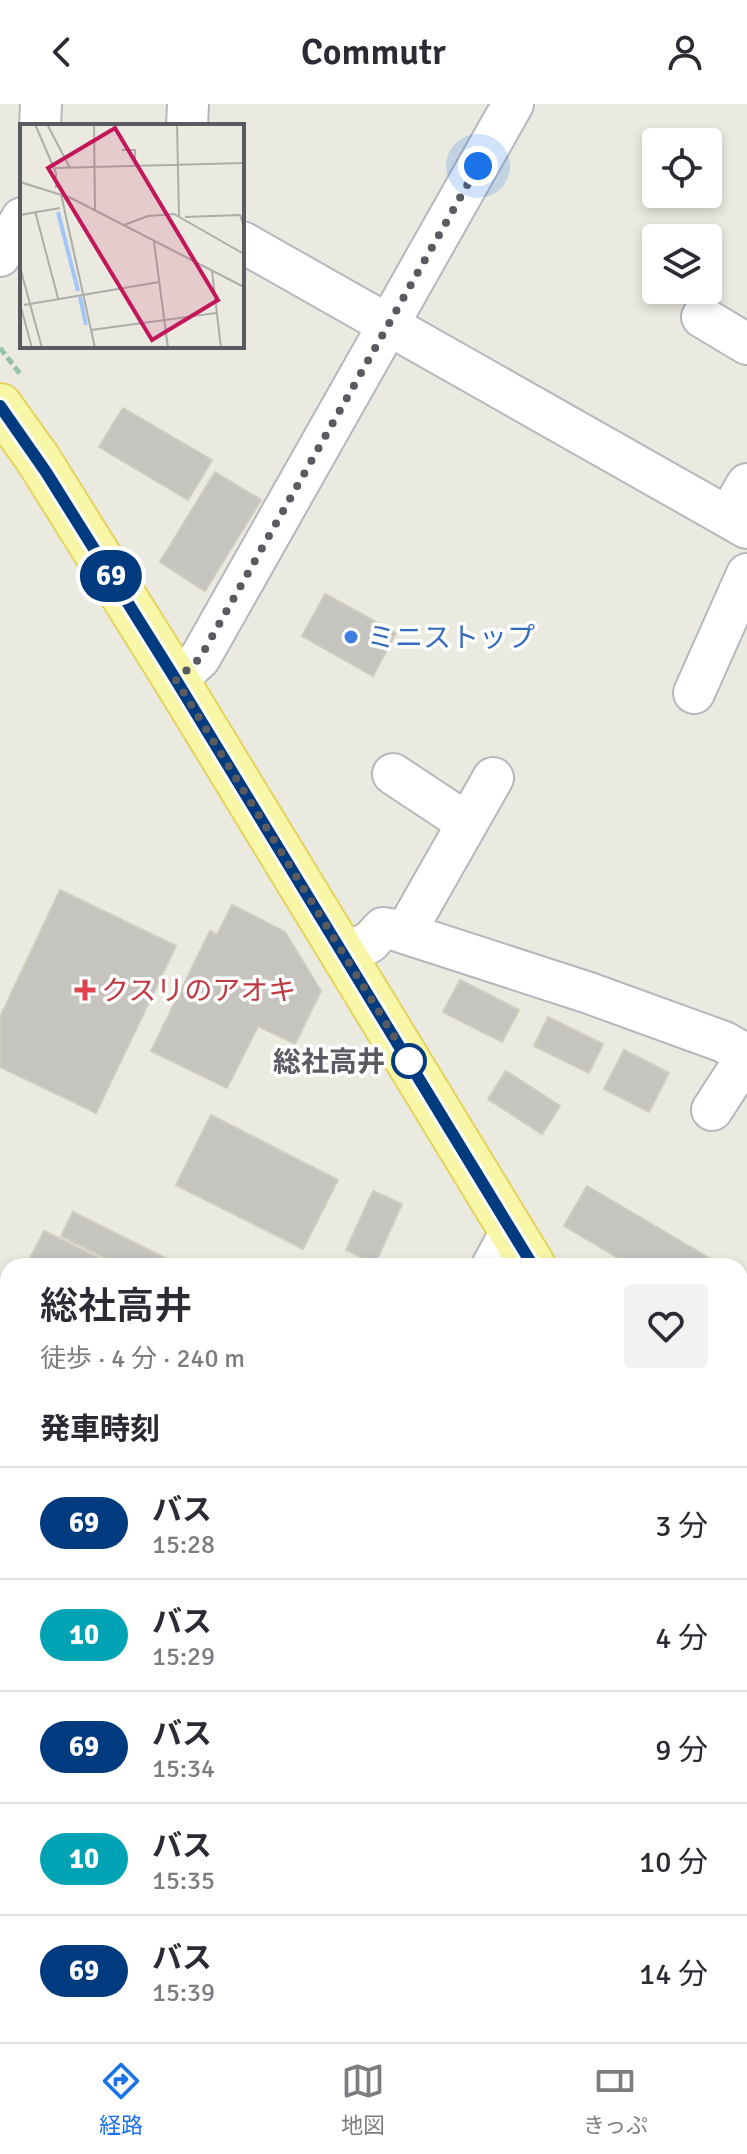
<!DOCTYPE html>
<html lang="ja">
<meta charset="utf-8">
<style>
:root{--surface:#fff;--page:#f2f2f3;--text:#2b2b33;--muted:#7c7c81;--line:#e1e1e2;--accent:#1a73e8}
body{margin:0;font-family:Signika,"Noto Sans JP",sans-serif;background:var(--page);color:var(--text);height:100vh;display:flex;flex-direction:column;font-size:30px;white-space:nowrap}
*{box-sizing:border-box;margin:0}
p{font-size:26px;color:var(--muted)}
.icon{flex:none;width:44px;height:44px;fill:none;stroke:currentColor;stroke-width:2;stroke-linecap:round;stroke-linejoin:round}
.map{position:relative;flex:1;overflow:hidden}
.sheet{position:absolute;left:0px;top:1154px;width:748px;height:784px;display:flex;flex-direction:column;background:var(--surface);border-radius:24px 24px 0 0;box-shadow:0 4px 12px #0003}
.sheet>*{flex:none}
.badge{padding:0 16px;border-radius:26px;font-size:28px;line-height:52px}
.buttons{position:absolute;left:642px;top:24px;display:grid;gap:16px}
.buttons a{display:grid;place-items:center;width:80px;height:80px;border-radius:8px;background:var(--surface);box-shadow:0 4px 12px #0003;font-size:40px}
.you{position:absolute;width:40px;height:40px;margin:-20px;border:6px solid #fff;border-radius:50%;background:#1a73e8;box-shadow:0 0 0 12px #1a73e833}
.map>.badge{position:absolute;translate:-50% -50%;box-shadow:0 0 0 4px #fff}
h2{padding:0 40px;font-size:30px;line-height:72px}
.round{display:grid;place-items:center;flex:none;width:84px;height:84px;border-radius:8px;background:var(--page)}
.summary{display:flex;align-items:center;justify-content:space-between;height:136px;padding:0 40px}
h1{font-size:38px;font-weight:600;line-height:60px}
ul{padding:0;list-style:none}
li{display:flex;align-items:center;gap:24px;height:112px;padding:0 40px;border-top:2px solid var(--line)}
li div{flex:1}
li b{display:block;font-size:30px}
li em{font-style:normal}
li .badge{min-width:88px;font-weight:700;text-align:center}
header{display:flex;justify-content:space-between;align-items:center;height:104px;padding:0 40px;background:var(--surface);font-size:36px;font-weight:600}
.tab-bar{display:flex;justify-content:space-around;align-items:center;height:112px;border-top:2px solid var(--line);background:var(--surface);font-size:22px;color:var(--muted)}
.tab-bar a{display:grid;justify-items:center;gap:4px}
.tab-bar .active{color:var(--accent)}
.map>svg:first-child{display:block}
.building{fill:#c6c4be;stroke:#cfccbf;stroke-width:2}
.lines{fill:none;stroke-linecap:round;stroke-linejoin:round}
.minor-casing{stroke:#b6b7bc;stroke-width:44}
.major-casing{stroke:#e5d35f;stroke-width:48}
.path{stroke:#98c1a9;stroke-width:5;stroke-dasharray:8 4;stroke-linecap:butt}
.minor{stroke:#fff;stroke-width:40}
.major{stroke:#f8f7a8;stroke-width:44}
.line-casing{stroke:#fff;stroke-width:18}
.line{stroke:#003b80;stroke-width:12}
.walk{stroke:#595b60;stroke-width:8;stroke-dasharray:0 14.4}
.shop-dot{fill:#3f7fe0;stroke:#fff;stroke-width:3}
.health-dot{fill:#e0444e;stroke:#fff;stroke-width:3}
.stop-dot{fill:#fff;stroke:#003b80;stroke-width:4}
.labels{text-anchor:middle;stroke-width:7;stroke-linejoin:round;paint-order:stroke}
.shop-label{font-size:28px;fill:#366cbe;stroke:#fff;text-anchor:start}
.health-label{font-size:28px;fill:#be3a42;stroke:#fff;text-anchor:start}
.stop-label{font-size:28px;font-weight:bold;fill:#595b60;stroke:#fff;text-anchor:end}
.inset-river{fill:none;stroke:#a3c6f8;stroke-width:4}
.inset-road{fill:none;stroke:#adada9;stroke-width:2}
.view{fill:#c2185b;fill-opacity:0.15;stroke:#c2185b;stroke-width:4}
.inset-edge{fill:none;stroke:#595b60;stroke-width:4}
</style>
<header><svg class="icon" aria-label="back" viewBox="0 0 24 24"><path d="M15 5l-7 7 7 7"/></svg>Commutr<svg class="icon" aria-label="person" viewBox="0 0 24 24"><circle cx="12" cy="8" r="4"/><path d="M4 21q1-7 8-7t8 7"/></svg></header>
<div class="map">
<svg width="747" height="1938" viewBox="0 0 747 1938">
<rect width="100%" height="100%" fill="#ebeae0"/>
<g class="building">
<path d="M 123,304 L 212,356 L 188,396 L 99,343 Z"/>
<path d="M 215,368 L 261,396 L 205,487 L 160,458 Z"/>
<path d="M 325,490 L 396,529 L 373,572 L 302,532 Z"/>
<path d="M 60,786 L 176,842 L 96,1009 L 0,963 L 0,913 Z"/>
<path d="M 232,801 L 285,828 L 321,887 L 295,940 L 258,922 L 227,984 L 151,947 L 210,827 L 217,831 Z"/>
<path d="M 460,876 L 519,906 L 502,938 L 443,908 Z"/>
<path d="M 548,913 L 603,940 L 589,969 L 534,942 Z"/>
<path d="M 624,946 L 669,969 L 649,1008 L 604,985 Z"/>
<path d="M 506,967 L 560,1002 L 542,1030 L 488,995 Z"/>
<path d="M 211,1011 L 338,1076 L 303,1145 L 176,1081 Z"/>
<path d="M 587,1082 L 716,1158 L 713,1162 L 632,1162 L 564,1122 Z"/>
<path d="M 373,1087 L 402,1100 L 375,1160 L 346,1146 Z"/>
<path d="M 73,1108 L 167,1155 L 163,1162 L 121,1162 L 61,1132 Z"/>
<path d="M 44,1127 L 115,1162 L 26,1162 Z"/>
<path d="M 740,1727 L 747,1730 L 747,1795 L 740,1812 Z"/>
<path d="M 0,1774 L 8,1777 L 8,1802 L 0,1799 Z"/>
</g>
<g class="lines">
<g class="minor-casing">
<g id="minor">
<path d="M 40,22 L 41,0"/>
<path d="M 187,22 L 188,0"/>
<path d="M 242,138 L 747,424"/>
<path d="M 0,152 L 22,114"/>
<path d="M 702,213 L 747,240"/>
<path d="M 728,413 L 747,380"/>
<path d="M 176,576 L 200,554 L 513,0"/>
<path d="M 694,589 L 747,470"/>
<path d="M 393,670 L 467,719"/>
<path d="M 405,829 L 493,674"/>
<path d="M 343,848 L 369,839 L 383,824 L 395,826 L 589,889 L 724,938 L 747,951"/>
<path d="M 712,1006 L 747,952"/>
<path d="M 492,1162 L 504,1140 L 515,1132"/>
<path d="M 0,1346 L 8,1350"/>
<path d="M 0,1745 L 8,1749"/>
<path d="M 740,1855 L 747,1839"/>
<path d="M 433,1930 L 452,1938"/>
<path d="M 156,1938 L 160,1930"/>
<path d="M 705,1938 L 708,1930"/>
</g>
</g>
<g class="major-casing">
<g id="major">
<path d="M 0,302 L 38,355 L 176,576 L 533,1162"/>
<path d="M 740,1502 L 747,1514"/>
</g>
</g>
<g class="path">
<path d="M 0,244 L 21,271"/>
<path d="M 740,1449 L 747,1461"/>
</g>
<use href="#minor" class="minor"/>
<use href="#major" class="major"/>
</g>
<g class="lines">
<g class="line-casing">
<path id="line" d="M 0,302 L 46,368 L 176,576 L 533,1162"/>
</g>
<use href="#line" class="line"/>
<path class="walk" d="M 409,957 L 176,576 L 200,554 L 478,62"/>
</g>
<circle class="shop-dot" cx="351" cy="533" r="8"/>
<path class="health-dot" d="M81 874h8v8h8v8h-8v8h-8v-8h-8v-8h8z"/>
<circle class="stop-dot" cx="409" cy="957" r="16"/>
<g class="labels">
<g class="shop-label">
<text x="367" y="543">ミニストップ</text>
</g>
<g class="health-label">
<text x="101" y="896">クスリのアオキ</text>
</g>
<g class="stop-label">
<text x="385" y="967">総社高井</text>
</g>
</g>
<g transform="translate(20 20)">
<rect width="224" height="224" fill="#ebeae0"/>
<path class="inset-river" d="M 38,88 L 58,167M 60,173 L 66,201"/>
<path class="inset-road" d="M 15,0 L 36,49 L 36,64M 27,0 L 50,44M 74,0 L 75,86M 157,0 L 159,92M 102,26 L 115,26 L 115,42M 35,44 L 224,39M 0,58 L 51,74 L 224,163M 41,70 L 75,224M 15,87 L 38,174M 0,91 L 40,84M 165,93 L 220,91 L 224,102M 104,101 L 128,92 L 154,90 L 224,130M 134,118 L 148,224M 0,143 L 22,224M 192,147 L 201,224M 0,180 L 12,224M 4,181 L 139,158M 71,206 L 196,189"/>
<path class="view" d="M 95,4 L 198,176 L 132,216 L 28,44 Z"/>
<rect width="224" height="224" class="inset-edge"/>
</g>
</svg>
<div class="buttons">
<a><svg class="icon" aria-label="locate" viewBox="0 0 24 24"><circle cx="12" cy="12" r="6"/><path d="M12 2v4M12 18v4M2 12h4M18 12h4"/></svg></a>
<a><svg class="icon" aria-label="layers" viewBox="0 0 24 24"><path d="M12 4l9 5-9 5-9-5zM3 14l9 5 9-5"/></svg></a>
</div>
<div class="you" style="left:478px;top:62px"></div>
<b class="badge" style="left:111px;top:472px;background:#003b80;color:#fff">69</b>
<section class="sheet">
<div class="summary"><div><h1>総社高井</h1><p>徒歩 · 4 分 · 240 m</p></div><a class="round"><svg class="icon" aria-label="heart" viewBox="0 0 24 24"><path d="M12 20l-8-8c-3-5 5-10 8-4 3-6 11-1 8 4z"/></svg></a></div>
<h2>発車時刻</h2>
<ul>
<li><span class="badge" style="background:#003b80;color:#fff">69</span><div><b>バス</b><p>15:28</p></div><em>3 分</em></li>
<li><span class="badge" style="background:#00a3b4;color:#fff">10</span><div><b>バス</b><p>15:29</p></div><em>4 分</em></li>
<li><span class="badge" style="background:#003b80;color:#fff">69</span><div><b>バス</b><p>15:34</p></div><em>9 分</em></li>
<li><span class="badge" style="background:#00a3b4;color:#fff">10</span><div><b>バス</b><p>15:35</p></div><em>10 分</em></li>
<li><span class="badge" style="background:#003b80;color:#fff">69</span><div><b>バス</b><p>15:39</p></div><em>14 分</em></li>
</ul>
</section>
</div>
<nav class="tab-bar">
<a class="active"><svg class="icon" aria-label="directions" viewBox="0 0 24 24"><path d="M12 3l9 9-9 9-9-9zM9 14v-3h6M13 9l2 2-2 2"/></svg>経路</a>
<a><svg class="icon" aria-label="map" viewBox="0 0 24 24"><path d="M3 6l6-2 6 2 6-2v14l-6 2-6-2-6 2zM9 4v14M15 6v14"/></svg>地図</a>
<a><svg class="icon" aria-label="tickets" viewBox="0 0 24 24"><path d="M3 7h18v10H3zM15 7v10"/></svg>きっぷ</a>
</nav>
